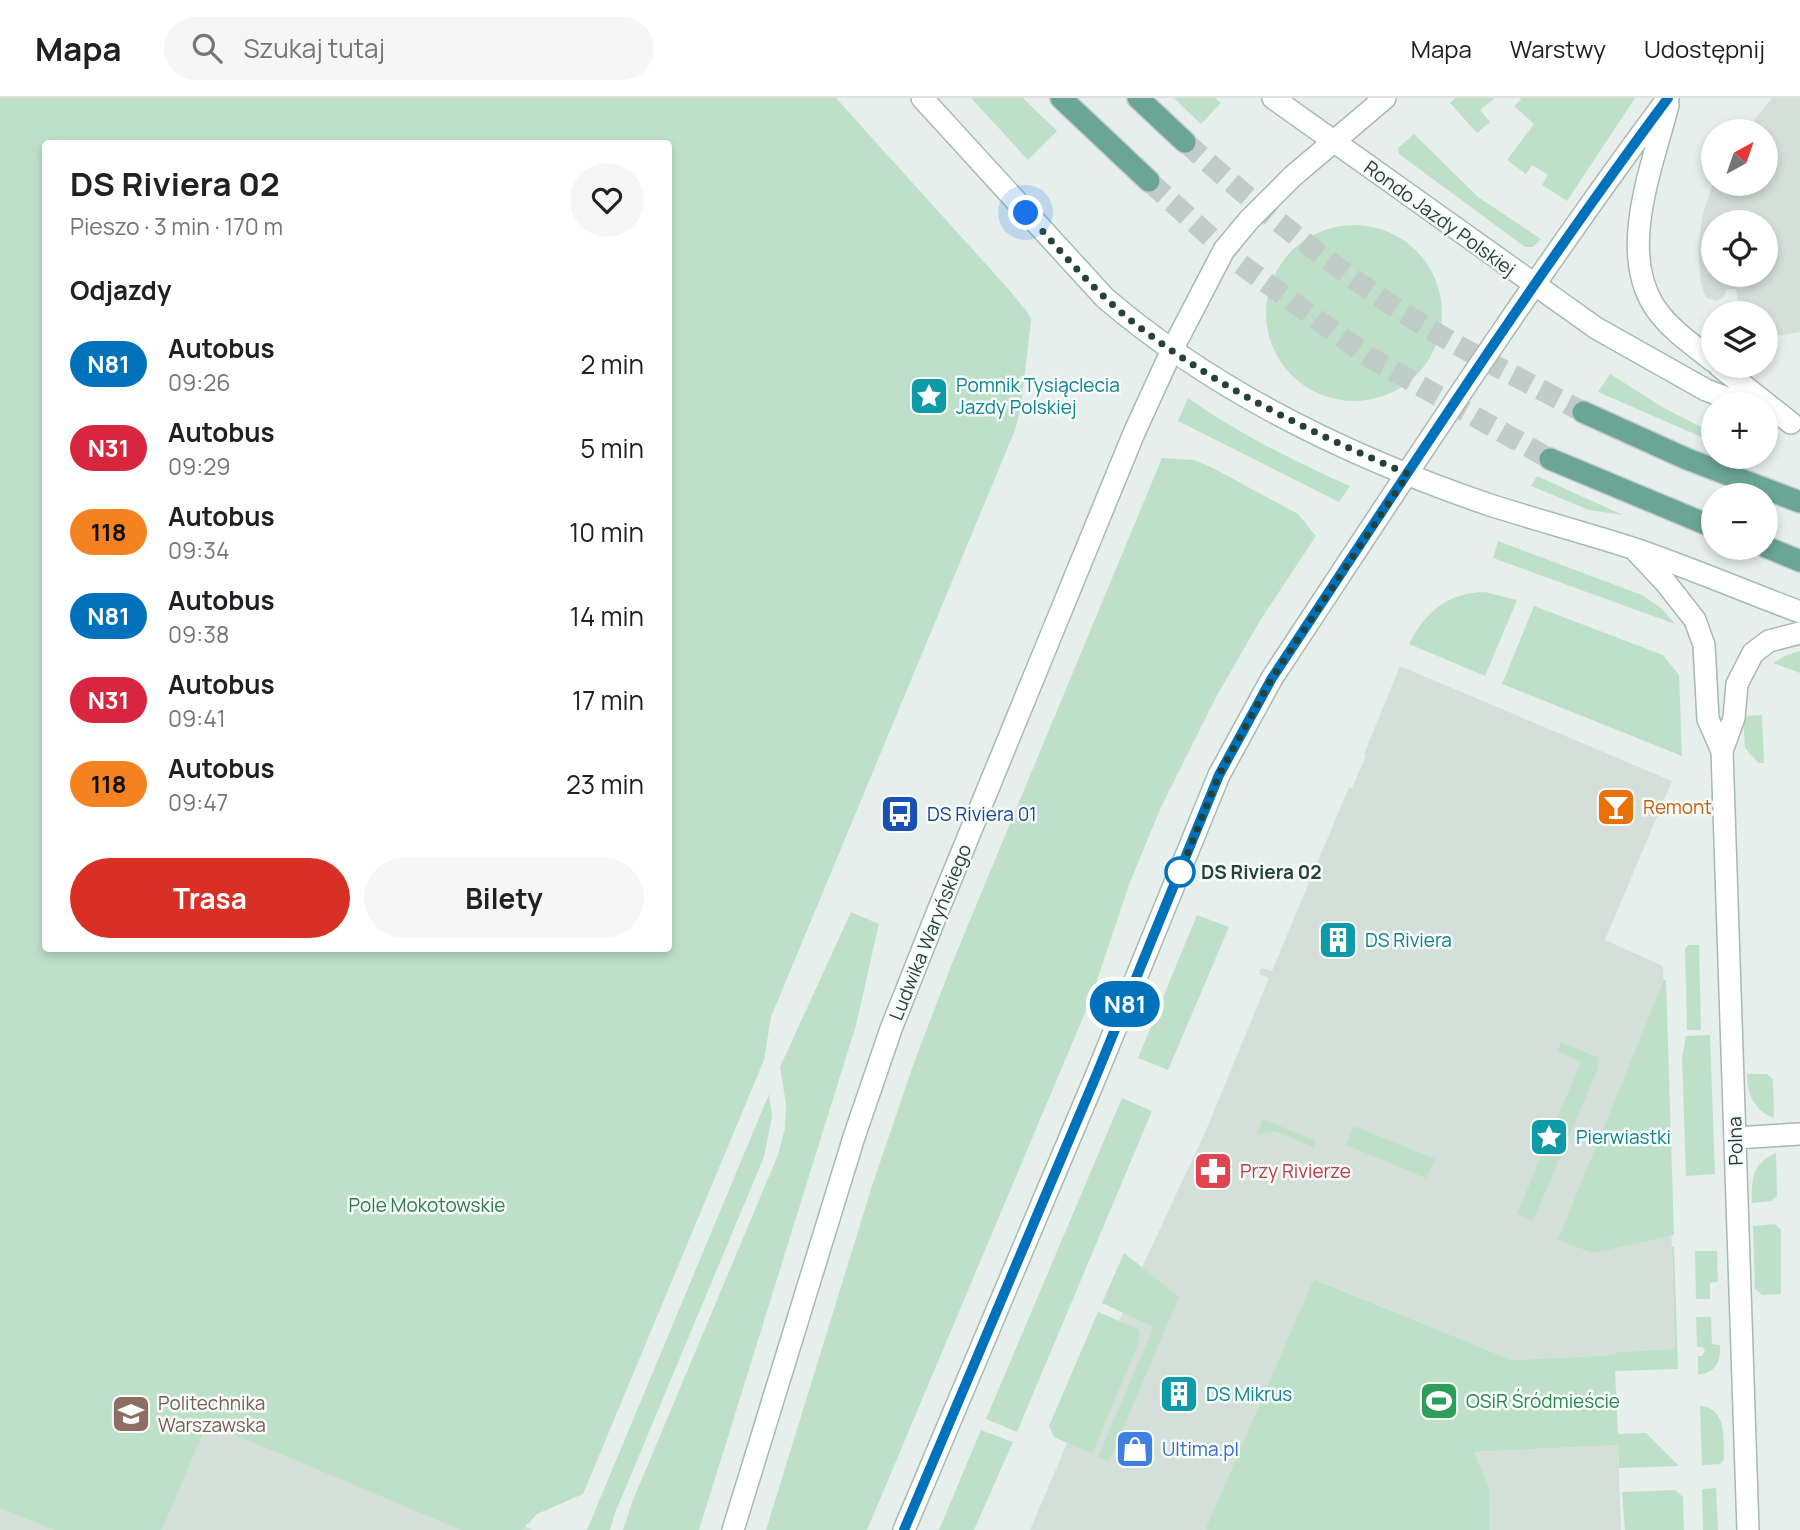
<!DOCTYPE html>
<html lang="pl">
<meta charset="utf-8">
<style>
:root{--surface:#fff;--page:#f6f6f6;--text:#202124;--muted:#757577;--line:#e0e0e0;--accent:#d93025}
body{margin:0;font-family:Manrope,sans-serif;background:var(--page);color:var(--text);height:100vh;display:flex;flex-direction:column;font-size:26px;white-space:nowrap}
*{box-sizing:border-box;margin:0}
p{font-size:23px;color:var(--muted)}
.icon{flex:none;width:38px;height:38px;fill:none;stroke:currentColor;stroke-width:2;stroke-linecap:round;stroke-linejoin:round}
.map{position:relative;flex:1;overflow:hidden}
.details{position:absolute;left:42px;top:42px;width:630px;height:812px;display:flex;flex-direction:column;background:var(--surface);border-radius:7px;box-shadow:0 4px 10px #0003}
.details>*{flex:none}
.badge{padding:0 14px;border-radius:23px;font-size:24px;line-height:46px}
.needle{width:46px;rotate:40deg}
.controls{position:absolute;left:1701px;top:21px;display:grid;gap:14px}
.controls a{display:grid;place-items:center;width:77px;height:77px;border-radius:50%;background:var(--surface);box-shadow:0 4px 10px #0003;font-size:35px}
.you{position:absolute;width:35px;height:35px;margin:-18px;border:5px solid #fff;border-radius:50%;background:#1a73e8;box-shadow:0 0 0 10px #1a73e833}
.map>.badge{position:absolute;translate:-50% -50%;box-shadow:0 0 0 4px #fff}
h2{padding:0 28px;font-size:26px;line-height:63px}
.round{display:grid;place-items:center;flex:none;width:74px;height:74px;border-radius:37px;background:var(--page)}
.headline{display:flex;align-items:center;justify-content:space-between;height:119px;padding:0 28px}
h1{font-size:33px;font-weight:700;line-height:52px}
.button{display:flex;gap:14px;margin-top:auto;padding:14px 28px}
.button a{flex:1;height:80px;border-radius:42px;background:var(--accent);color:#fff;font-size:28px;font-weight:700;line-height:80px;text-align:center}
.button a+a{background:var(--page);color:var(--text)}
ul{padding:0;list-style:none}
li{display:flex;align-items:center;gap:21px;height:84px;padding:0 28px}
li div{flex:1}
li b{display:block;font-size:26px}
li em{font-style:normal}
li .badge{min-width:77px;font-weight:700;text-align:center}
header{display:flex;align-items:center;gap:42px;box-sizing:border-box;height:98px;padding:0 35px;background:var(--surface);border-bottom:2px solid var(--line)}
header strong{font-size:33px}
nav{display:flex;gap:38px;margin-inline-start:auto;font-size:24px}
.search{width:490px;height:63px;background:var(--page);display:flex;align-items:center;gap:18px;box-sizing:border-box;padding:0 24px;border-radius:38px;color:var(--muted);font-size:26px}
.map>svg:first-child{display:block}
.built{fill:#d4dfda;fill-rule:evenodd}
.green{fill:#bfe0c8;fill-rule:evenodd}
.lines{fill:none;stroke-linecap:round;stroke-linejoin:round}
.primary-tunnel{stroke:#bfccc8;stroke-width:21;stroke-dasharray:21 10;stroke-linecap:butt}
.street-casing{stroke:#a8b8b2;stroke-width:24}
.secondary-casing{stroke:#a4bbb3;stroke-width:24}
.primary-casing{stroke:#c2cac8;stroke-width:24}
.street{stroke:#fff;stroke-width:21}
.secondary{stroke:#fff;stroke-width:21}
.primary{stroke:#6aa596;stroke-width:21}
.line-casing{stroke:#fff;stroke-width:16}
.line{stroke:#0072bc;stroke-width:10}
.walk{stroke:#24423a;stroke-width:7;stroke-dasharray:0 12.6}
.stop-dot{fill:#fff;stroke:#0072bc;stroke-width:3.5}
.labels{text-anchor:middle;stroke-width:5;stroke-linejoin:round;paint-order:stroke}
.street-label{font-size:19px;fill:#24423a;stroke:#f7fbf9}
.culture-label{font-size:19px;fill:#0d838f;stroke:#f7fbf9;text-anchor:start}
.food-label{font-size:19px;fill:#c56008;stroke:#f7fbf9;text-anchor:start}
.transit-label{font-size:19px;fill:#164399;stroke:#f7fbf9;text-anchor:start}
.stop-label{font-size:19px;font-weight:bold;fill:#24423a;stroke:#f7fbf9;text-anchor:start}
.health-label{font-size:19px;fill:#be3a42;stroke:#f7fbf9;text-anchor:start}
.park-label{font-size:19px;fill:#2d7a4b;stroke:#f7fbf9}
.leisure-label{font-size:19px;fill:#27864d;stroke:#f7fbf9;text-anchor:start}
.education-label{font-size:19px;fill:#785e54;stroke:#f7fbf9;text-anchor:start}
.shop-label{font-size:19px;fill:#366cbe;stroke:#f7fbf9;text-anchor:start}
</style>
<header>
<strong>Mapa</strong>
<div class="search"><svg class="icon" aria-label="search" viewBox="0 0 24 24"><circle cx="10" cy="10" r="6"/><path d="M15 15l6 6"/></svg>Szukaj tutaj</div>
<nav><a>Mapa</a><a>Warstwy</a><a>Udostępnij</a></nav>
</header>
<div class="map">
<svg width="1800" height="1432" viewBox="0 0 1800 1432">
<rect width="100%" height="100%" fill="#e6efeb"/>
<g class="built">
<path d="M 1772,0 L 1800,0 L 1800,234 L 1775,238 L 1766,237 L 1766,215 L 1739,215 L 1736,191 L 1727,191 L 1724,199 L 1717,203 L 1706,200 L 1701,186 L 1698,152 L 1702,119 L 1713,85 L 1766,86 L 1766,33 L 1745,33 ZM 1713,124 L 1766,124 L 1766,177 L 1713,177 Z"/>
<path d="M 1400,568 L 1672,683 L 1605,842 L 1663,868 L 1675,1251 L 1617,1254 L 1614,1257 L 1512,1262 L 1315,1181 L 1205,1432 L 1030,1432 L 1143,1167 L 1204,1037 L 1269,880 L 1259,876 L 1261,870 L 1272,873 L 1349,689 L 1352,690 L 1366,658 L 1364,656 Z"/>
<path d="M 0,1205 L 524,1428 L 534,1432 L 0,1432 Z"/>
<path d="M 1618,1347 L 1621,1432 L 1440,1432 L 1473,1354 Z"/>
</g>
<g class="green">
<path d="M 0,0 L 836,0 L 1011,194 L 1028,215 L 1031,222 L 1021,309 L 1015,332 L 771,919 L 764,962 L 583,1396 L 537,1416 L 522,1432 L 461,1432 L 207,1325 L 162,1432 L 54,1432 L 0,1410 ZM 46,46 L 668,46 L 668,850 L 46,850 Z"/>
<path d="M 971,0 L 1023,0 L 1057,33 L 1028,62 Z"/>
<path d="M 1174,0 L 1215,0 L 1221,5 L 1201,26 Z"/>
<path d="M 1455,0 L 1495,0 L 1480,12 L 1490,24 L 1477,35 L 1450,5 Z"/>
<path d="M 1520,0 L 1635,0 L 1567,103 L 1542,87 L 1548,77 L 1532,67 L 1526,76 L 1507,62 L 1534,26 L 1514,8 L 1521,2 Z"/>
<path d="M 1414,36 L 1478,99 L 1541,141 L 1533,149 L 1525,149 L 1399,56 L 1398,50 Z"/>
<circle cx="1354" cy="215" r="88"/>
<path d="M 1610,276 L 1664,310 L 1713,335 L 1713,344 L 1598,294 Z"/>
<path d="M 1188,300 C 1239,336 1294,363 1350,388 L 1339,404 L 1178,323 Z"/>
<path d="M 1162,360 L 1194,362 L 1211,369 L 1298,416 L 1316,438 L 1261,521 L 1215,601 L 1161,709 L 1130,784 L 1090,903 L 867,1432 L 766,1432 L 872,1088 L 915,962 L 953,863 Z"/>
<path d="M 1537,378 L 1623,417 L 1589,412 L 1531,388 Z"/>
<path d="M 1498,443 L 1642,497 L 1662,511 L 1675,526 L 1493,460 Z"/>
<path d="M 1485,494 L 1517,502 L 1485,578 L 1409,546 C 1425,514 1449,494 1485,494 Z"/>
<path d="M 1534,508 L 1663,557 L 1679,577 L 1682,658 L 1502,586 Z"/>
<path d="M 1800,553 L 1800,575 L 1773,565 L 1787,557 Z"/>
<path d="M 1762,617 L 1764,665 L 1758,665 L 1745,650 L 1743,618 Z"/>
<path d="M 851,814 L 879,826 L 856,927 L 699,1432 L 623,1432 L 633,1402 L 778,1057 L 785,1030 L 786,1006 L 780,969 Z"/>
<path d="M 1197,817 L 1229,829 L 1168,972 L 1138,960 Z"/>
<path d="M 1688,847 L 1699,847 L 1701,932 L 1687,932 L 1685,851 Z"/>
<path d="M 1664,882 L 1666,882 L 1674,1137 L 1593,1155 L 1558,1142 Z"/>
<path d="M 1710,937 L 1715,1076 L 1686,1078 L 1682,959 L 1686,938 Z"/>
<path d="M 1561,944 L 1599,960 L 1598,970 L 1533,1123 L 1517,1116 L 1581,964 L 1557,953 Z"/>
<path d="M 1747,976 L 1767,976 L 1773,981 L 1774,1020 C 1753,1012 1748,997 1747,976 Z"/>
<path d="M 769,996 L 772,1018 L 764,1059 L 615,1415 L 610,1432 L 587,1432 Z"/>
<path d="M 1122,1000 L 1152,1013 L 1017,1334 L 986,1321 Z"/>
<path d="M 1263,1021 L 1316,1043 L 1313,1049 L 1275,1033 L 1257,1037 Z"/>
<path d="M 1354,1028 L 1435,1061 L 1426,1080 L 1346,1047 Z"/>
<path d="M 1776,1055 L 1777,1098 L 1771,1103 L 1752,1105 C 1751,1082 1752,1065 1776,1055 Z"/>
<path d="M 1775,1126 L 1781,1132 L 1781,1196 L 1762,1197 L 1755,1191 L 1753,1128 Z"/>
<path d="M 1672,1149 L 1674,1149 L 1678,1271 L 1615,1273 L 1618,1336 L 1646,1335 L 1679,1368 L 1619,1370 L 1618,1347 L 1474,1354 L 1489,1390 L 1490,1432 L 1205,1432 L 1314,1181 L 1512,1262 L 1614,1257 L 1617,1254 L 1675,1251 Z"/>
<path d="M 1695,1153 L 1717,1153 L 1718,1184 L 1710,1185 L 1710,1201 L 1696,1201 Z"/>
<path d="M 1124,1155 L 1179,1199 L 1109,1363 L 1098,1359 L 1154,1229 L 1102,1205 Z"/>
<path d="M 1098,1214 L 1138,1231 L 1140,1241 L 1092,1356 L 1054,1339 L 1049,1328 Z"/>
<path d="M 1696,1219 L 1711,1219 L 1712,1246 L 1720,1247 C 1721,1264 1716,1274 1698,1277 L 1698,1258 L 1702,1258 L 1705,1252 L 1702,1249 L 1697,1249 Z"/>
<path d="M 1700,1308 C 1728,1310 1723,1342 1724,1362 L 1720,1366 L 1702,1367 Z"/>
<path d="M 981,1332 L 1013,1344 L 974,1432 L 939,1432 Z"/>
<path d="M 1716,1390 L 1718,1432 L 1703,1432 L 1702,1391 Z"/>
<path d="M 1675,1392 L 1683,1399 L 1684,1432 L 1625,1432 L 1622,1394 Z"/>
</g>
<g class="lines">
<g class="primary-tunnel">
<path d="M 1185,44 C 1251,103 1319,159 1393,208 C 1453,248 1520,280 1583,314"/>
<path d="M 1149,83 L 1239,165 L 1369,259 L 1550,361"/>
</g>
<g class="street-casing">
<g id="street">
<path d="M 1634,451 L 1666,485 L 1695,522 L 1704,547 L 1708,621 L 1722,653"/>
<path d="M 1735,1040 L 1800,1036"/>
<path d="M 1748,1432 L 1722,653 L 1734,620 L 1737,586 L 1753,555 L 1769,543 L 1800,535"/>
</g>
</g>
<g class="secondary-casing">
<g id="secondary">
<path d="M 922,0 L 1105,200 C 1216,295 1352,360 1490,407 C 1537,422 1585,435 1632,450 C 1688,469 1744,493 1800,514"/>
<path d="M 1273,0 L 1596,230 L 1706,292 L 1743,306"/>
<path d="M 1668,7 C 1653,67 1618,151 1654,208 C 1668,230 1693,247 1713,263"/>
<path d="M 1719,268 L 1791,325"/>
<path d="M 733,1432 L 854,1039 L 891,931 L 937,815 L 1134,335 L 1172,252 L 1224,152 L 1249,122 L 1293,78 L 1385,0"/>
<path d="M 904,1432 L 1096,978 L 1219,677 L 1272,580 C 1401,385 1528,188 1668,0"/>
</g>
</g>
<g class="primary-casing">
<g id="primary">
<path d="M 1061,0 L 1149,83"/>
<path d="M 1138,0 L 1185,44"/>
<path d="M 1583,314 L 1687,361 L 1800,404"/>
<path d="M 1550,361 L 1713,429"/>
<path d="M 1766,449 L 1800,463"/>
</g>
</g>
<use href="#street" class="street"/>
<use href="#secondary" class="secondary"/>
<use href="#primary" class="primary"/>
</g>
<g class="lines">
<g class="line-casing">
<path id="line" d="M 904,1432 L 1096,978 L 1219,677 L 1272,580 C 1401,385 1528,188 1668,0"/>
</g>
<use href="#line" class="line"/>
<path class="walk" d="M 1026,115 C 1062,154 1096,196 1138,228 C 1221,292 1313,335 1408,376 L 1272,580 L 1219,677 L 1180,774"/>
</g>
<defs>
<g id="sight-square" transform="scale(2.0125)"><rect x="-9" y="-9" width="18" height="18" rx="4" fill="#0f9aa8" stroke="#f7fbf9"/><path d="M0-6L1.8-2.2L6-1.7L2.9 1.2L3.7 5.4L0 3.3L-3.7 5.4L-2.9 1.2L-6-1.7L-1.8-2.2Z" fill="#fff"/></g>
<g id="bar-square" transform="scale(2.0125)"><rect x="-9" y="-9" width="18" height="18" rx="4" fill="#e8710a" stroke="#f7fbf9"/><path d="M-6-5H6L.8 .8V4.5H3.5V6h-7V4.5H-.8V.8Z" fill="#fff"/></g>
<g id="bus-square" transform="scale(2.0125)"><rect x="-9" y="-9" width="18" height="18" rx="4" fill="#1a4fb4" stroke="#f7fbf9"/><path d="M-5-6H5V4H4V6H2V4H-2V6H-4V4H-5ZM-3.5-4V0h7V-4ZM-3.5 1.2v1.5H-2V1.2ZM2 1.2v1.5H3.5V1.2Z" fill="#fff"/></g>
<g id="building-square" transform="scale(2.0125)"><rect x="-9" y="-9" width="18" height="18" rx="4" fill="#0f9aa8" stroke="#f7fbf9"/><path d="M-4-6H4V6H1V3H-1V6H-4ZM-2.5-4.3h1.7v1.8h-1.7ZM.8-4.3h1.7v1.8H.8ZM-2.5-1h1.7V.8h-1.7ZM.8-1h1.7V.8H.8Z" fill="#fff"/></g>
<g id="pharmacy-square" transform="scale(2.0125)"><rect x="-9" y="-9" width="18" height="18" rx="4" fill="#e0444e" stroke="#f7fbf9"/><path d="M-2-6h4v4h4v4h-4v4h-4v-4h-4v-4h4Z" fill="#fff"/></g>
<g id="stadium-square" transform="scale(2.0125)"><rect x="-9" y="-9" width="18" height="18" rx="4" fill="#2e9e5b" stroke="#f7fbf9"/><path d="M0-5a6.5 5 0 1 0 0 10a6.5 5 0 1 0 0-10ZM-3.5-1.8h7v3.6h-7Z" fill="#fff"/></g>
<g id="university-square" transform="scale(2.0125)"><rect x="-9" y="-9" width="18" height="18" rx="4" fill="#8d6e63" stroke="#f7fbf9"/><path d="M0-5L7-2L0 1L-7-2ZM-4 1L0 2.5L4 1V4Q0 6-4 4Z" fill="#fff"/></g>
<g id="shop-square" transform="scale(2.0125)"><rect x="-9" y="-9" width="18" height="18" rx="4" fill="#3f7fe0" stroke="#f7fbf9"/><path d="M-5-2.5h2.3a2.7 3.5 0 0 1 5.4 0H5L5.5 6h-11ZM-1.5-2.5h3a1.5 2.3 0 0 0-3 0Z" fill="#fff"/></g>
</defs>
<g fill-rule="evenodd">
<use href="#sight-square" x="929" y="298"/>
<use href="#bar-square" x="1616" y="709"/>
<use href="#bus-square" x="900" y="716"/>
<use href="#building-square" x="1338" y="842"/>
<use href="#sight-square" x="1549" y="1039"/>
<use href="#pharmacy-square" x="1213" y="1073"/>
<use href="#building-square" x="1179" y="1296"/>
<use href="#stadium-square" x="1439" y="1303"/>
<use href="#university-square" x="131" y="1316"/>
<use href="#shop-square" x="1135" y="1351"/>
</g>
<circle class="stop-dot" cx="1180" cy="774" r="14"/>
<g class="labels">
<g class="street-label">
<text transform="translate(1440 120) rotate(36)" y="7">Rondo Jazdy Polskiej</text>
<text transform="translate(930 834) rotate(-68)" y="7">Ludwika Waryńskiego</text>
<text transform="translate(1735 1043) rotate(-92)" y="7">Polna</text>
</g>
<g class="culture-label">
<text x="956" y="294">Pomnik Tysiąclecia<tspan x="956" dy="22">Jazdy Polskiej</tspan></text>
<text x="1365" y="849">DS Riviera</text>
<text x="1576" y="1046">Pierwiastki</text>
<text x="1206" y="1303">DS Mikrus</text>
</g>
<g class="food-label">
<text x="1643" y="716">Remont</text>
</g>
<g class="transit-label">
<text x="927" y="723">DS Riviera 01</text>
</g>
<g class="stop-label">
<text x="1201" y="781">DS Riviera 02</text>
</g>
<g class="health-label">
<text x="1240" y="1080">Przy Rivierze</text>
</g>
<g class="park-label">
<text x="427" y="1114">Pole Mokotowskie</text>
</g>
<g class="leisure-label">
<text x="1466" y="1310">OSiR Śródmieście</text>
</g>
<g class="education-label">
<text x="158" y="1312">Politechnika<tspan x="158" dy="22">Warszawska</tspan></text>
</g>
<g class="shop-label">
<text x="1162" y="1358">Ultima.pl</text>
</g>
</g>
</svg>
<div class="controls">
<a><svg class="needle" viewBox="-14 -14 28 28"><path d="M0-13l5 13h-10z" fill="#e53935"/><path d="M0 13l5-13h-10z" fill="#757577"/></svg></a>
<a><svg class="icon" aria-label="locate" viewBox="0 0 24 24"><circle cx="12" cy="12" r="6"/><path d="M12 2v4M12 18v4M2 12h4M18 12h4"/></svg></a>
<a><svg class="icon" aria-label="layers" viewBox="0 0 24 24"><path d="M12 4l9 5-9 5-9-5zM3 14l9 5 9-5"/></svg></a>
<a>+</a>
<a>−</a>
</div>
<div class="you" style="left:1026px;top:115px"></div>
<b class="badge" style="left:1125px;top:906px;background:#0072bc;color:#fff">N81</b>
<section class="details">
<div class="headline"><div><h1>DS Riviera 02</h1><p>Pieszo · 3 min · 170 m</p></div><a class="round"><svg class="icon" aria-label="heart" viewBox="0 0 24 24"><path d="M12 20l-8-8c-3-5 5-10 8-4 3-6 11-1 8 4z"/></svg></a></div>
<h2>Odjazdy</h2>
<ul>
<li><span class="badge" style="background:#0072bc;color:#fff">N81</span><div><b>Autobus</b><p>09:26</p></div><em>2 min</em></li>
<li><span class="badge" style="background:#d7263d;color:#fff">N31</span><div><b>Autobus</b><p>09:29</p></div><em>5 min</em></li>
<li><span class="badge" style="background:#f58220;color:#111">118</span><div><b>Autobus</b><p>09:34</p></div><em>10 min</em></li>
<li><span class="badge" style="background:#0072bc;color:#fff">N81</span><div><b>Autobus</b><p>09:38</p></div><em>14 min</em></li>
<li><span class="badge" style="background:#d7263d;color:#fff">N31</span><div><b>Autobus</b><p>09:41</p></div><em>17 min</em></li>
<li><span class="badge" style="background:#f58220;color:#111">118</span><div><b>Autobus</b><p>09:47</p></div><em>23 min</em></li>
</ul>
<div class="button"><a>Trasa</a><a>Bilety</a></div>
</section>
</div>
